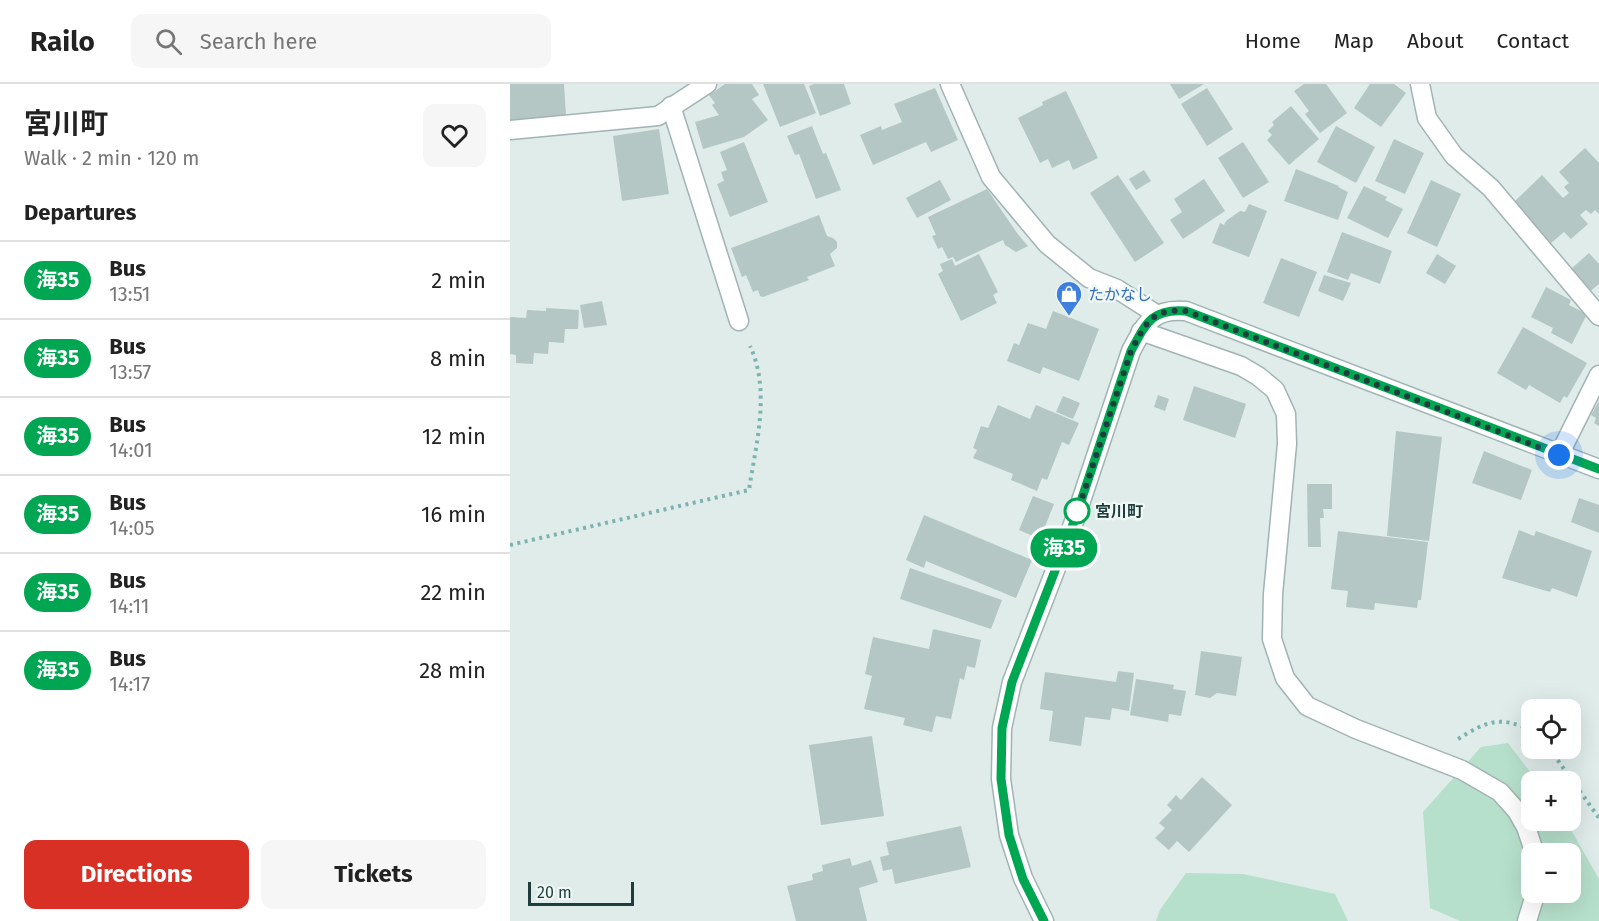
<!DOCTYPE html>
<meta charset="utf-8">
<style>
:root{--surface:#fff;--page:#f6f6f6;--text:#222;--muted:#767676;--line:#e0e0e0;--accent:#d93025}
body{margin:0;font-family:"Fira Sans","Noto Sans JP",sans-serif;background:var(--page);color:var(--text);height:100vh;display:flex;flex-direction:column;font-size:22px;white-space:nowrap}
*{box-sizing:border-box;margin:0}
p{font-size:20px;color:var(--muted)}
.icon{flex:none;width:33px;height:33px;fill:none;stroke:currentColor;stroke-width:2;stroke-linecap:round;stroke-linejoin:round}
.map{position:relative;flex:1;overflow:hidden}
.side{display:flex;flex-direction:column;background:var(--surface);width:510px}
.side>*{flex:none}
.badge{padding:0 12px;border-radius:20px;font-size:21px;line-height:39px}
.controls{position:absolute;left:1011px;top:615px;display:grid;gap:12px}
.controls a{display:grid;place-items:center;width:60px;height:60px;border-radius:12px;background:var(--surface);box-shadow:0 6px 24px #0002;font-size:30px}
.scale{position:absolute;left:18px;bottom:15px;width:106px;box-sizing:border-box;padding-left:6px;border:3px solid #1e3e3e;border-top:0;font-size:16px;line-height:21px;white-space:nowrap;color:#1e3e3e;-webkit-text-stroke:4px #f0f8f6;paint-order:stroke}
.you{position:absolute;width:30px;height:30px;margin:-15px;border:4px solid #fff;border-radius:50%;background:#1a73e8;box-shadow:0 0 0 9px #1a73e833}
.map>.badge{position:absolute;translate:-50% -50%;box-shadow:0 0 0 3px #fff}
h2{padding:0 24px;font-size:22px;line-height:54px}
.round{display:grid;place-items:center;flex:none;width:63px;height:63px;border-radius:12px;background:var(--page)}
.headline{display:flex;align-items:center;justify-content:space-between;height:102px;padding:0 24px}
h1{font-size:28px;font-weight:700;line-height:45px}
.action{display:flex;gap:12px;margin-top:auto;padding:12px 24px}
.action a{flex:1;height:69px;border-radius:12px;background:var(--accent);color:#fff;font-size:24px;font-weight:700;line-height:69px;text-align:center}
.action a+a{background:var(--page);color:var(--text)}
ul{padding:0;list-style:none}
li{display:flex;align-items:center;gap:18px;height:78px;padding:0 24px;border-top:2px solid var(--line)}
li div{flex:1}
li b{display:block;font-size:22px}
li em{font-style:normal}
li .badge{min-width:66px;font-weight:700;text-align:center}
header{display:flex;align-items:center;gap:36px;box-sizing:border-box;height:84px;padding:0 30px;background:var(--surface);border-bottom:2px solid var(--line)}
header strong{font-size:28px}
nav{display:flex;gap:33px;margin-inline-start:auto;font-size:21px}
.search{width:420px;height:54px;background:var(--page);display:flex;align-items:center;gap:15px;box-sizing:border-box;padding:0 21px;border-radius:12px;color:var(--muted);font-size:22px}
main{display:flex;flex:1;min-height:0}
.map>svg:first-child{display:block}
.green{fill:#b6e0cc;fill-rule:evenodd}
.building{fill:#b4c7c4}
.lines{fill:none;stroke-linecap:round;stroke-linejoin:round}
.minor-casing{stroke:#a1b4b3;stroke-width:21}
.tertiary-casing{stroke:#a1b4b3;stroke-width:21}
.path{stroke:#7cb3b0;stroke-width:4;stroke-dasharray:3 4.5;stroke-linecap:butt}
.minor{stroke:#fff;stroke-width:18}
.tertiary{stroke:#fff;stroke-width:18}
.line-casing{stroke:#fff;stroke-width:14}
.line{stroke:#00a651;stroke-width:9}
.walk{stroke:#1e3e3e;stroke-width:6;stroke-dasharray:0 10.8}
.stop-dot{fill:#fff;stroke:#00a651;stroke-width:3}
.labels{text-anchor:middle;stroke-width:4.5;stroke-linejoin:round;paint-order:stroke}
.shop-label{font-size:16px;fill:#366cbe;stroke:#f0f8f6;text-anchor:start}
.stop-label{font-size:16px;font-weight:bold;fill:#1e3e3e;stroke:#f0f8f6;text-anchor:start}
</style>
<header>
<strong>Railo</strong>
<div class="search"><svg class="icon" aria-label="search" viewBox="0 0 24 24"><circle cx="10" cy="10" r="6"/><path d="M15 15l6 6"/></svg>Search here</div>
<nav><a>Home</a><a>Map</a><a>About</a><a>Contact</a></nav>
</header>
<main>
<section class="side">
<div class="headline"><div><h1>宮川町</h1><p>Walk · 2 min · 120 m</p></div><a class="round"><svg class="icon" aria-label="heart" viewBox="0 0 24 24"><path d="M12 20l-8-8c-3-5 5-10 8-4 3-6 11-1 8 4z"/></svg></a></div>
<h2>Departures</h2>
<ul>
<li><span class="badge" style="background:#00a651;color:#fff">海35</span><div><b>Bus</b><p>13:51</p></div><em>2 min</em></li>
<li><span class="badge" style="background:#00a651;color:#fff">海35</span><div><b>Bus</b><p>13:57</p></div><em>8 min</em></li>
<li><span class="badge" style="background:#00a651;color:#fff">海35</span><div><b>Bus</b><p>14:01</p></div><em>12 min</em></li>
<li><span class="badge" style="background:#00a651;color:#fff">海35</span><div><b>Bus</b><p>14:05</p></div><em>16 min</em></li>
<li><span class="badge" style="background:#00a651;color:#fff">海35</span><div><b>Bus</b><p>14:11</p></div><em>22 min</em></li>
<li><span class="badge" style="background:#00a651;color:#fff">海35</span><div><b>Bus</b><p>14:17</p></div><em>28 min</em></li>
</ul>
<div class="action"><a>Directions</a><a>Tickets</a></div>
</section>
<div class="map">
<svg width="1089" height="837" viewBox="0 0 1089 837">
<rect width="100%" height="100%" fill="#dfecea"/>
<g class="green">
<path d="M 998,659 L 1027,697 L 1022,698 L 1022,736 L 1056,737 L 1089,795 L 1089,837 L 950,837 L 920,824 L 913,728 L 971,663 ZM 1022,770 L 1060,770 L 1060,808 L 1022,808 Z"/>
<path d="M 676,789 L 733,790 L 825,810 L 838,837 L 646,837 L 650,826 Z"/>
</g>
<g class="building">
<path d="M 0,0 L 54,0 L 56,32 L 0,36 Z"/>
<path d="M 215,0 L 242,0 L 249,11 L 242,15 L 258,36 L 234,53 L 193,65 L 185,38 L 209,31 L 202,21 L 205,19 L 199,11 Z"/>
<path d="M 253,0 L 294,0 L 306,29 L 270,43 Z"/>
<path d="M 304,0 L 334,0 L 341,20 L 310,32 L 299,2 Z"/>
<path d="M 660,0 L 694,0 L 669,15 Z"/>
<path d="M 794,0 L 816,0 L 837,29 L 810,49 L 795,30 L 799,27 L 784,7 Z"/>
<path d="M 860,0 L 884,0 L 896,9 L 871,43 L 844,24 Z"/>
<path d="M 425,4 L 448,56 L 421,68 L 416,58 L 363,81 L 350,51 L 371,42 L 372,46 L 392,38 L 384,20 Z"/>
<path d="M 697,4 L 723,45 L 697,62 L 671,20 Z"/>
<path d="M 556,7 L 588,74 L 563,86 L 559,76 L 542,84 L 538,75 L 530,79 L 508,34 L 533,21 L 532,18 Z"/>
<path d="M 781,22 L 809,55 L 779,81 L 757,56 L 762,51 L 758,47 L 764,41 L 762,38 Z"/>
<path d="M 302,42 L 313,70 L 316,69 L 331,106 L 306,115 L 289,70 L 285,71 L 277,52 Z"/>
<path d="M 826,42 L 865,63 L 846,99 L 807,78 Z"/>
<path d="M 149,45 L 159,110 L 112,117 L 103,52 Z"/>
<path d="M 884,55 L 914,69 L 895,110 L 865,97 Z"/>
<path d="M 234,58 L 258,118 L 220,133 L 207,100 L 214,97 L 211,88 L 217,86 L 210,68 Z"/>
<path d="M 733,58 L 759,98 L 733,114 L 708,74 Z"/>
<path d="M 1075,64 L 1089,79 L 1089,130 L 1085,126 L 1081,130 L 1076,126 L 1070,131 L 1078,140 L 1061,155 L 1054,148 L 1041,159 L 1003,119 L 1032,91 L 1053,114 L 1059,109 L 1054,103 L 1059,99 L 1049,88 Z"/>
<path d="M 786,85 L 829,102 L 828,103 L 838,108 L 828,136 L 774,117 Z"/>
<path d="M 634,86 L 641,97 L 626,106 L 619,95 Z"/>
<path d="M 608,91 L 654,159 L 625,178 L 580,109 Z"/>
<path d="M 694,95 L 715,127 L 673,155 L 660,136 L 672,128 L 664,115 Z"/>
<path d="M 430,96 L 441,116 L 407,134 L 396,114 Z"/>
<path d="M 921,96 L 951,110 L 927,163 L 897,149 Z"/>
<path d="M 854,102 L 877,113 L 875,116 L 893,125 L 878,154 L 837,134 Z"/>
<path d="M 477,105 L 507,149 L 518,162 L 506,168 L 495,161 L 493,156 L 446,178 L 443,173 L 438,175 L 432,163 L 428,165 L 422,152 L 426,151 L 418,133 Z"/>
<path d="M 739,120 L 757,127 L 739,173 L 702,159 L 710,139 L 714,141 L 716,137 L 730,127 L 735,128 Z"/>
<path d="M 309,131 L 317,152 L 323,154 L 327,158 L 327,164 L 320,170 L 325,182 L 297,193 L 299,196 L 253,213 L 250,212 L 248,206 L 243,208 L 236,191 L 232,193 L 221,164 Z"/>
<path d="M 832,148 L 882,167 L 870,200 L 841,189 L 838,196 L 817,188 Z"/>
<path d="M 1079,169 L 1089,180 L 1089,200 L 1078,209 L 1059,187 Z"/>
<path d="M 469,170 L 488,208 L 483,211 L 487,219 L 451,237 L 428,190 L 433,187 L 430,180 L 442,175 L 445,182 Z"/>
<path d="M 927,170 L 946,182 L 935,200 L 916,189 Z"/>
<path d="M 771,174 L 807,188 L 789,233 L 753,219 Z"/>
<path d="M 814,191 L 841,199 L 833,217 L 808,207 Z"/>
<path d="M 1036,203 L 1061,216 L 1059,221 L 1077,230 L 1062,260 L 1041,249 L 1043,244 L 1021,233 Z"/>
<path d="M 92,217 L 97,241 L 74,244 L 70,221 Z"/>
<path d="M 36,224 L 69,226 L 68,245 L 55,245 L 54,259 L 39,258 L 38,270 L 24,269 L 23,280 L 6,279 L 6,271 L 0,270 L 0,233 L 16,234 L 17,226 L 36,227 Z"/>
<path d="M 543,227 L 589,245 L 569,297 L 533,283 L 530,290 L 497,277 L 504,259 L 509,261 L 518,239 L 536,245 Z"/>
<path d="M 1013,243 L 1077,279 L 1057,314 L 1054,312 L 1050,319 L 1019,301 L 1016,306 L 987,289 Z"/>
<path d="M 684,302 L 736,320 L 725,354 L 673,336 Z"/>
<path d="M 648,311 L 659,315 L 655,327 L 644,323 Z"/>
<path d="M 553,312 L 570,319 L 563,335 L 546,328 Z"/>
<path d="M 1089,317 L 1089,342 L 1084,339 L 1086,334 L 1081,331 Z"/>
<path d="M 488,321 L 520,335 L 526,321 L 569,339 L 559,361 L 552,358 L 537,396 L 532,394 L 527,407 L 501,396 L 503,390 L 463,374 L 467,366 L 463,364 L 471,342 L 478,344 Z"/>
<path d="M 886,347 L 932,353 L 919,457 L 877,452 Z"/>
<path d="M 974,367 L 1022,386 L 1011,416 L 962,399 Z"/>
<path d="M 797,400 L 822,400 L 822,425 L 813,425 L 814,434 L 810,434 L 811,463 L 798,463 Z"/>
<path d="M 523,412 L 544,420 L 530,455 L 509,446 Z"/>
<path d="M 1069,414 L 1089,421 L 1089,449 L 1061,438 Z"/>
<path d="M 414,431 L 522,476 L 506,514 L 416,477 L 414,484 L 396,476 Z"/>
<path d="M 1009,446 L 1024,452 L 1026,447 L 1082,467 L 1067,513 L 1042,504 L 1040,508 L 992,494 Z"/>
<path d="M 828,447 L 918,458 L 911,516 L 908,516 L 907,524 L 865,519 L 864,526 L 836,523 L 838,507 L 821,505 Z"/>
<path d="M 400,484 L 492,516 L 481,545 L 390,515 Z"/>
<path d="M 423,545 L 471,556 L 465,584 L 457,582 L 454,596 L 450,594 L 441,635 L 426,632 L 422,648 L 393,641 L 395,634 L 354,625 L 362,592 L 355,590 L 363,553 L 419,565 Z"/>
<path d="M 691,567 L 732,573 L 726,612 L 707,609 L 700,614 L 685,611 Z"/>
<path d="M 608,587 L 624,589 L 619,627 L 602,624 L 600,636 L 575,633 L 571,662 L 539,657 L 543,627 L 530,625 L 535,588 L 606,598 Z"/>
<path d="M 626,595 L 664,601 L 663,605 L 676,607 L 671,632 L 659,630 L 658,638 L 620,631 Z"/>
<path d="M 362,652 L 374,732 L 311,741 L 299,661 Z"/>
<path d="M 692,693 L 722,721 L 679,768 L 667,757 L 659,766 L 645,754 L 655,744 L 649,739 L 662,726 L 657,721 L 666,711 L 671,716 Z"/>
<path d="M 451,742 L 461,783 L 385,800 L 382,785 L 373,787 L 370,773 L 379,771 L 376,758 Z"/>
<path d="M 340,774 L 342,782 L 361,776 L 368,798 L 349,804 L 357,837 L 286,837 L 277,802 L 303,796 L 302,790 L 313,787 L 312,781 Z"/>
</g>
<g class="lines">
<g class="minor-casing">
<g id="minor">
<path d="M 440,0 L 481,93 L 537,160 L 579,194 L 607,205 L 646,230"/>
<path d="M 910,0 L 917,34 L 944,72 L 981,104 L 1089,232"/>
<path d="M 161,22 L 229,237"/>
<path d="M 0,46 L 148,32 L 197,0"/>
<path d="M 631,247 L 731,282 L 748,292 L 765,306 L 776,330 L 777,360 L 763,510 L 762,555 L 775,594 L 797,622 L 846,645 L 952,686 L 990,708 L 1007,727 L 1016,743 L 1025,770"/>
<path d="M 1049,371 L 1089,291"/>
<path d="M 1017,837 L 1026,808"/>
</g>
</g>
<g class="tertiary-casing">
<path id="tertiary" d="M 534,837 L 513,794 L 499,751 L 491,695 L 492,644 L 502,598 L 565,435 L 621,267 C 636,239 642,224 676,227 L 1089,385"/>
</g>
<g class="path">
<path d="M 0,461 L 239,406 C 246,359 261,307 240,262"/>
<path d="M 948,655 C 977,637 990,631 1022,647"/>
<path d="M 1039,664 L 1089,734"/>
</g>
<use href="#minor" class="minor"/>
<use href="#tertiary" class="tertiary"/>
</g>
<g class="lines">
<g class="line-casing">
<path id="line" d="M 534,837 L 513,795 L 499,751 L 491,695 L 492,644 L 502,598 L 565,435 L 621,267 C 636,239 642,224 676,227 L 1089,385"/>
</g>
<use href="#line" class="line"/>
<path class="walk" d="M 567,427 L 565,435 L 621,267 C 636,239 642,224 676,227 L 1049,371"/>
</g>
<defs>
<g id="shop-pin" transform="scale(1.35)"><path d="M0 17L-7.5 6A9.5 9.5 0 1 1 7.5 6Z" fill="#3f7fe0" stroke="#f0f8f6"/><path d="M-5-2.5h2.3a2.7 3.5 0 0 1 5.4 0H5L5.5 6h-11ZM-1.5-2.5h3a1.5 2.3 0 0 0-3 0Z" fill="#fff"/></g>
</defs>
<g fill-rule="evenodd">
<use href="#shop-pin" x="559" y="210"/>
</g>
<circle class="stop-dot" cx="567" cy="427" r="12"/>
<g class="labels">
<g class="shop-label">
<text x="578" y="216">たかなし</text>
</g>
<g class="stop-label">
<text x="585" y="433">宮川町</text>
</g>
</g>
</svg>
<div class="controls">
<a><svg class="icon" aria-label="locate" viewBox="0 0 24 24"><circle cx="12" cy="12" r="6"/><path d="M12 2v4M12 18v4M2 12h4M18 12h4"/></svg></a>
<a>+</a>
<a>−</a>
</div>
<div class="scale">20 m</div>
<div class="you" style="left:1049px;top:371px"></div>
<b class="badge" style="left:554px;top:464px;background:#00a651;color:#fff">海35</b>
</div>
</main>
